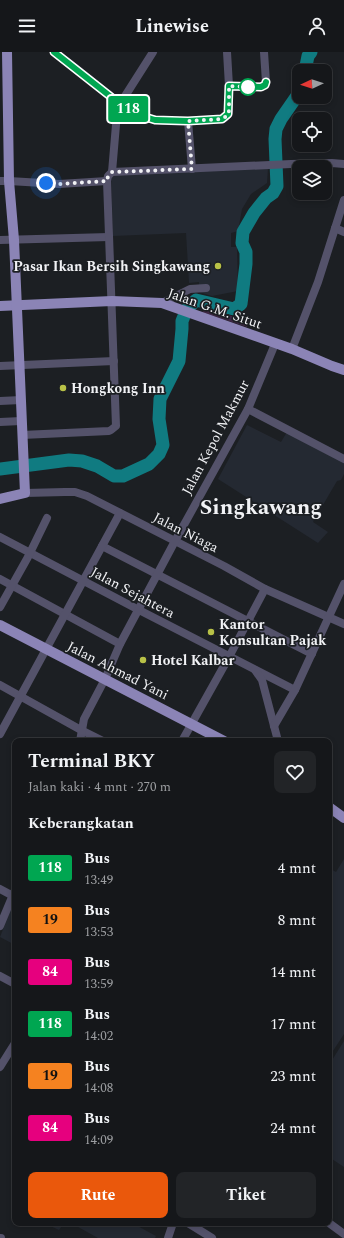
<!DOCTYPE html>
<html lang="id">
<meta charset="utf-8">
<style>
:root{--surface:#15171a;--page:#222427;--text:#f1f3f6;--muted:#9d9fa2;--line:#343639;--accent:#ea580c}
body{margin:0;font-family:Spectral,serif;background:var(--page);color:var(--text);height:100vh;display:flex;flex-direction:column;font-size:15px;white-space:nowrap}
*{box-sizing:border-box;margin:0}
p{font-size:13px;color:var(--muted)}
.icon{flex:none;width:22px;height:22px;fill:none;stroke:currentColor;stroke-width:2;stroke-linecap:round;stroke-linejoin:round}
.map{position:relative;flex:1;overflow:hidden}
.sheet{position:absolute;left:12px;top:686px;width:320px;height:488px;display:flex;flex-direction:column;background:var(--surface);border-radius:8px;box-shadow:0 2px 6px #0003,0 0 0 1px var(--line)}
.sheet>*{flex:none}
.badge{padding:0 8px;border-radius:3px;font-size:14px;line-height:26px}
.needle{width:26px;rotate:266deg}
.controls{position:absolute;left:292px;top:12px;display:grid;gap:8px}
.controls a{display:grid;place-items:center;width:40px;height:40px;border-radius:8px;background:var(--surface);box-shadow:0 2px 6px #0003,0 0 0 1px var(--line);font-size:20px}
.you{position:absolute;width:20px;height:20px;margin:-10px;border:3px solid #fff;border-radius:50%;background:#1a73e8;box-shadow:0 0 0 6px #1a73e833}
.map>.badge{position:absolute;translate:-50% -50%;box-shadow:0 0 0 2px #fff}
h2{padding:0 16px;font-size:15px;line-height:36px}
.round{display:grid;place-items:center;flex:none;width:42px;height:42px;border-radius:8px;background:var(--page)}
.head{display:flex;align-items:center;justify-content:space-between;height:68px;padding:0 16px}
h1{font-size:19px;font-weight:700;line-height:30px}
.cta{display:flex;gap:8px;margin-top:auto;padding:8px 16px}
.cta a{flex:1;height:46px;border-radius:8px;background:var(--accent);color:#fff;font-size:16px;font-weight:700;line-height:46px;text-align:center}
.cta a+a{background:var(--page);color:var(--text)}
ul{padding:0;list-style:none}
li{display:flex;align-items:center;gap:12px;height:52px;padding:0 16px}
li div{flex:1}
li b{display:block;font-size:15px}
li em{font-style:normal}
li .badge{min-width:44px;font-weight:700;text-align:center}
header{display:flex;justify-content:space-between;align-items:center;height:52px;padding:0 16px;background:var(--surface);font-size:18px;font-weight:700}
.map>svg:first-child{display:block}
.built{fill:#242932}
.green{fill:#3f2645}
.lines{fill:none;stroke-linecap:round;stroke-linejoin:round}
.river{stroke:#107b81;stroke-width:13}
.minor{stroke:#54526a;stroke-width:8}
.major{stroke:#8b84b6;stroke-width:10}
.line-casing{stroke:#fff;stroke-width:9}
.line{stroke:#00a651;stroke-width:6}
.walk{stroke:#f1f2f5;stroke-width:4;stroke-dasharray:0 7.2}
.stop-dot{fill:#fff;stroke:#00a651;stroke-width:2}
.poi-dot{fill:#b8c147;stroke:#1c1f23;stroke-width:1.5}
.labels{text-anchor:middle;stroke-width:3.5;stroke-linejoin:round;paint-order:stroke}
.poi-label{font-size:14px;font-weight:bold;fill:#f1f2f5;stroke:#1c1f23;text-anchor:start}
.street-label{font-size:14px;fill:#f1f2f5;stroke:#1c1f23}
.town-label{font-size:22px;font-weight:bold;fill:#f1f2f5;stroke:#1c1f23}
</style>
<header><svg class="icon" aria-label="menu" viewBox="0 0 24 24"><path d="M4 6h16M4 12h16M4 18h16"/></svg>Linewise<svg class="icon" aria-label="person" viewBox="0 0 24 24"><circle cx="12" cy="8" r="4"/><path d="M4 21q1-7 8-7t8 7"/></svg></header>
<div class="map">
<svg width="344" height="1186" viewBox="0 0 344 1186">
<rect width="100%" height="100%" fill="#1c1f23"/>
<g class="built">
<path d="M 268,116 L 267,131 L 251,142 L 242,157 L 238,179 L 231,181 L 231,195 L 237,195 L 238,239 L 212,244 L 199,240 L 199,230 L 189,231 L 186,181 L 113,184 L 111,123 Z"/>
<path d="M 247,373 L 281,390 L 287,380 L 344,409 L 344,422 L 341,428 L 337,429 L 313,470 L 328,480 L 318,491 L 218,427 Z"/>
<path d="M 344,807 L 344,982 L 329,1005 L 329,816 L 336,820 Z"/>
<path d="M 13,852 L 15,853 L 15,893 L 0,885 Z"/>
<path d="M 344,989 L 344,1115 L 329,1105 L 329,1013 Z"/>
<path d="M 44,1171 L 64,1171 L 59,1178 Z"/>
<path d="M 71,1171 L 132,1171 L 156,1184 L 155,1186 L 98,1186 Z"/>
</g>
<path class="green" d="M 206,258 L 249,268 L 247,275 L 202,260 Z"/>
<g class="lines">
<g class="river">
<path d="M 305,19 L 308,4 L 311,0"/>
<path d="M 0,417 L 69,408 L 82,409 L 97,414 L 114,424 L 123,424 L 149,412 L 159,402 L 163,393 L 159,367 L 160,347 L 179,309 L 182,277 L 182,269 L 187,257 L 196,248 L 234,257 L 241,252 L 246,212 L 246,200 L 242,191 L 243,180 L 254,161 L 266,146 L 273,141 L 277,134 L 275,87 L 276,77 L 281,67 L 299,41"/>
</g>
<g class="minor">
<path d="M 54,0 C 71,12 87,25 103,38 C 114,47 126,58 140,64 C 164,73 198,68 223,67 C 227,65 228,63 229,59 L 229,34 C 238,35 262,39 266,30 L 264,0"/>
<path d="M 227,0 L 229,34"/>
<path d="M 188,69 L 192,117"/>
<path d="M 112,120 L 291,112 L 332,111 L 344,112"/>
<path d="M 0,129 L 9,129 L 59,132 L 107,129"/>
<path d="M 335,176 L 344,180"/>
<path d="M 0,188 L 109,185"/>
<path d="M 162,251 L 190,237 L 206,236"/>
<path d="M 292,297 L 318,230 L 344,148"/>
<path d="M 0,314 L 114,309"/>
<path d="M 0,349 L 21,348"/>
<path d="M 248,357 L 344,407"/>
<path d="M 0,370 L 21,369"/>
<path d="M 22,383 L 109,379 L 111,378 L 116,374 L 107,129 L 108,124 L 112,120 L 117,61 L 120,52 L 153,0"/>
<path d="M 25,441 L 65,440 L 75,440 L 87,444 L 224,514 L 265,537 L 344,572"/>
<path d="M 0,485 L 139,558 L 295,638"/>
<path d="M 102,494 L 312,602"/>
<path d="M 0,527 L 120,592"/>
<path d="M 0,555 L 28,505 L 47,466"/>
<path d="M 255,618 L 262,628 L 278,689"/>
<path d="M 0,633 L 81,678 L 103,689"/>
<path d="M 274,674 L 295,638 L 344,532"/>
<path d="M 0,682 L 120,461"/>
<path d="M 80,689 L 84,667 L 105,627 L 120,592 L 175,489 L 248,357 L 275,292"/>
<path d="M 182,689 L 229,605 L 265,537"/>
<path d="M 0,837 L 15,845"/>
<path d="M 0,874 L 15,838"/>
<path d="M 0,924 L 15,932"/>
<path d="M 0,1015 L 15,991"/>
<path d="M 188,1171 L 212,1186"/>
<path d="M 329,1171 L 344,1182"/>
<path d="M 0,1186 L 1,1186"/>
<path d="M 168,1186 L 173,1171"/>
</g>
<g class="major">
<path d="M 0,254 L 112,249 L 162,251 L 292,297 L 332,314 L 344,318"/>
<path d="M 0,447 L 25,441 L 14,188 L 9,129 L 7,0"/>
<path d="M 0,573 L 224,689"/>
<path d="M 329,755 L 344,766"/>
</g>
</g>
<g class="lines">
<g class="line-casing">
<path id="line" d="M 54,0 L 120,52 L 133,61 L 142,64 L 155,68 L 188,69 L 222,67 L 228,62 L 229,34 L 261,35 L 265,33 L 266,30"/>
</g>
<use href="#line" class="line"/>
<path class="walk" d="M 46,131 L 59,132 L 107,129 L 108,124 L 112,120 L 192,117 L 188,69 L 222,67 C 226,65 228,63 229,59 L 229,34 L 254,35 L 248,35"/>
</g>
<circle class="stop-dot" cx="248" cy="35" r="8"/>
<g class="poi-dot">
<circle cx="218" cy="214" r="4"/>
<circle cx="63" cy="336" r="4"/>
<circle cx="211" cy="580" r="4"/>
<circle cx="143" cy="608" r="4"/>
</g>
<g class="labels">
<g class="poi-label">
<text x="210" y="219" text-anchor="end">Pasar Ikan Bersih Singkawang</text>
<text x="71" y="341">Hongkong Inn</text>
<text x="219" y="577">Kantor<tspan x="219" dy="16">Konsultan Pajak</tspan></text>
<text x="151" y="613">Hotel Kalbar</text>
</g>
<g class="street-label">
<text transform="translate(215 256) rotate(19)" y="5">Jalan G.M. Situt</text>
<text transform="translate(215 385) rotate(-62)" y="5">Jalan Kepol Makmur</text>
<text transform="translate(186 480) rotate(27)" y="5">Jalan Niaga</text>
<text transform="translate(133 540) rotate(28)" y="5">Jalan Sejahtera</text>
<text transform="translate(118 618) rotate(27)" y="5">Jalan Ahmad Yani</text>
</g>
<g class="town-label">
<text x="261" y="462">Singkawang</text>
</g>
</g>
</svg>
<div class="controls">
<a><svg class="needle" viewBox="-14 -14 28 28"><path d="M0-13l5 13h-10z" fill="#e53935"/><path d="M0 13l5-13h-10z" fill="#9d9fa2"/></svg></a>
<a><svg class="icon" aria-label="locate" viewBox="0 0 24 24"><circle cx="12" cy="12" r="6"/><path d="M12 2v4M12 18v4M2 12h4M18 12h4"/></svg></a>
<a><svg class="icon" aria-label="layers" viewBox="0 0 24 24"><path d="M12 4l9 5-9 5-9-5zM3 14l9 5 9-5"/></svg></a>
</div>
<div class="you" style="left:46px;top:131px"></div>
<b class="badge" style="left:128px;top:57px;background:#00a651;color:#fff">118</b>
<section class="sheet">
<div class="head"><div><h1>Terminal BKY</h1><p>Jalan kaki · 4 mnt · 270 m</p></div><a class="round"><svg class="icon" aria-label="heart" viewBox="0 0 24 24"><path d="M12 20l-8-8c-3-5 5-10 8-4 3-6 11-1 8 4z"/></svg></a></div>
<h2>Keberangkatan</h2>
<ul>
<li><span class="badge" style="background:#00a651;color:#fff">118</span><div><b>Bus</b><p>13:49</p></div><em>4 mnt</em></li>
<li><span class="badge" style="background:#f58220;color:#111">19</span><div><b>Bus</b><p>13:53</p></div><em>8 mnt</em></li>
<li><span class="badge" style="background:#e6007e;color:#fff">84</span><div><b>Bus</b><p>13:59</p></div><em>14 mnt</em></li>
<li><span class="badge" style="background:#00a651;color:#fff">118</span><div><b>Bus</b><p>14:02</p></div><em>17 mnt</em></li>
<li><span class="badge" style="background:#f58220;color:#111">19</span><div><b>Bus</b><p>14:08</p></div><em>23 mnt</em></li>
<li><span class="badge" style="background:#e6007e;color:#fff">84</span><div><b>Bus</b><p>14:09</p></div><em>24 mnt</em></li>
</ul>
<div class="cta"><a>Rute</a><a>Tiket</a></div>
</section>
</div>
